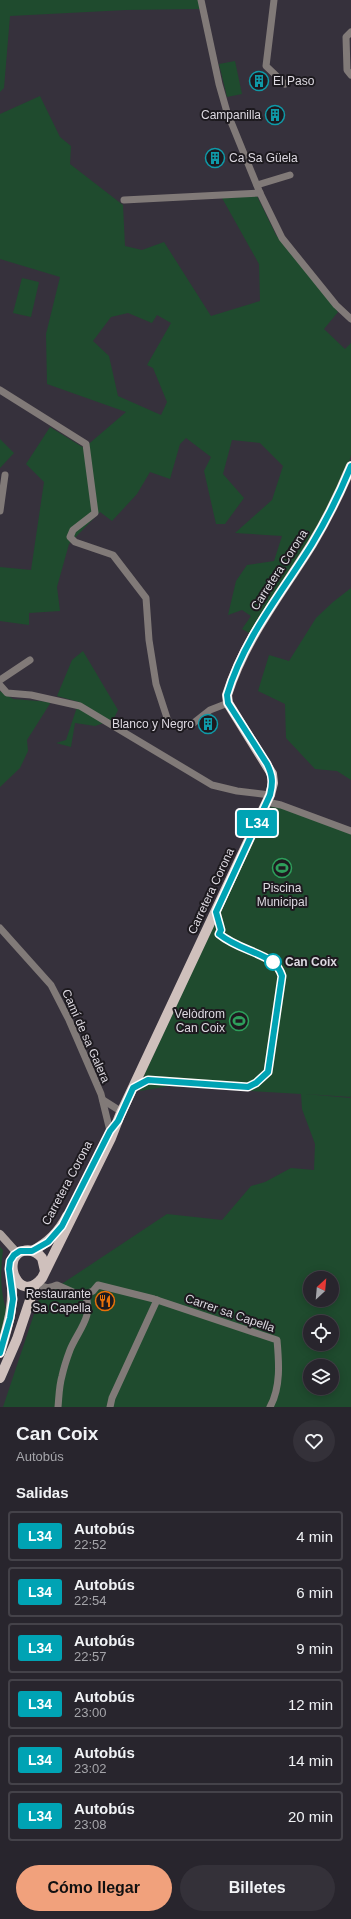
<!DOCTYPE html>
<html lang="es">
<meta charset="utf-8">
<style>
:root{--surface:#28252d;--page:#343139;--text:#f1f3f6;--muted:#a5a5aa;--line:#444249;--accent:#f1a17c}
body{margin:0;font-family:Arial,sans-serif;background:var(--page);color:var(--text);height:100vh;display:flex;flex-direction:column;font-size:15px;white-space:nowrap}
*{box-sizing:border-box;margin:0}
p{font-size:13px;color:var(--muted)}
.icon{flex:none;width:22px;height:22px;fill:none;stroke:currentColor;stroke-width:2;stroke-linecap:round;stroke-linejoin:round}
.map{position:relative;height:1407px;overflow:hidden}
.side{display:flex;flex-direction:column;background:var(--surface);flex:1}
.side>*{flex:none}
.badge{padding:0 8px;border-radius:3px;font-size:14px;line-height:26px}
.needle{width:26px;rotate:26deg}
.buttons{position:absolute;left:303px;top:1271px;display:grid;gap:8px}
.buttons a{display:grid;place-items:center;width:36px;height:36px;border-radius:50%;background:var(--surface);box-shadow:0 2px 10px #0003,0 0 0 1px var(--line);font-size:20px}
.map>.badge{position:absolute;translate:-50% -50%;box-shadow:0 0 0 2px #fff}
h2{padding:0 16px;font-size:15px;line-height:36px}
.round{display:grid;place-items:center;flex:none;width:42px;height:42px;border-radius:21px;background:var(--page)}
.summary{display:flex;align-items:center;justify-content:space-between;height:68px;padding:0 16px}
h1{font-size:19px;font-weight:600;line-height:30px}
.cta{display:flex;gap:8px;margin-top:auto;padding:8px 16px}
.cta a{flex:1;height:46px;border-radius:24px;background:var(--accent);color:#111;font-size:16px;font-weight:600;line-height:46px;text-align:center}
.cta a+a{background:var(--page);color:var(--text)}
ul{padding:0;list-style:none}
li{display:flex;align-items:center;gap:12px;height:50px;margin:0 8px 6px;padding:0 8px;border:2px solid var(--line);border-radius:4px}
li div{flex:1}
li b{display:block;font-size:15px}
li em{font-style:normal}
li .badge{min-width:44px;font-weight:700;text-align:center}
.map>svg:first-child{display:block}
.green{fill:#1f4b2e;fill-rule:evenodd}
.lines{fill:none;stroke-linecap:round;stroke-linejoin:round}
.street{stroke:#817a78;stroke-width:7}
.secondary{stroke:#ada29e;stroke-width:8}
.primary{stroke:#cfc0bc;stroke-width:10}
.line-casing{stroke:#fff;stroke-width:9}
.line{stroke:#00a3b4;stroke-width:6}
.stop-dot{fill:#fff;stroke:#00a3b4;stroke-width:2}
.labels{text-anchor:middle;stroke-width:4;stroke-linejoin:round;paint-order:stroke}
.poi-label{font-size:12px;fill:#ddd9e1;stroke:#1d1a1f;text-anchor:end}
.street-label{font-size:12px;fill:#ddd9e1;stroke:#1d1a1f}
.stop-label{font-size:12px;font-weight:bold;fill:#ddd9e1;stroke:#1d1a1f;text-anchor:start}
</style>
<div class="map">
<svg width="351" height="1407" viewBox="0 0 351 1407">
<rect width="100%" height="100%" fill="#36313c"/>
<g class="green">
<path d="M 0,0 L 199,0 L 200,9 L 126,10 L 10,16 L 4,88 L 0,92 Z"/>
<path d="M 235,61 L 242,94 L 227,97 L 219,64 Z"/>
<path d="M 40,96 L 60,137 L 71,146 L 70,164 L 123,205 L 125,246 L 142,250 L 164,242 L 211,316 L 260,301 L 259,264 L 222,198 L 257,196 L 276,235 L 338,312 L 324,329 L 345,349 L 351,343 L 351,455 C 335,517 285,580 249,633 L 242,629 L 251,616 L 242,610 L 228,615 L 236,581 L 247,565 L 274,561 L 282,536 L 235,533 L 272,500 L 283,466 L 260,443 L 232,440 L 223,474 L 244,498 L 225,524 L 216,524 L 204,471 L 211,457 L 186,438 L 180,444 L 170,479 L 150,472 L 137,494 L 112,521 L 100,512 L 69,544 L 57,587 L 60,611 L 29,613 L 29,625 L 0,621 L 0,567 L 31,570 L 44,482 L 26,464 L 50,427 L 84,448 L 126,412 L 47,384 L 46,334 L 60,277 L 0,259 L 0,114 ZM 128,313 L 152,323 L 157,315 L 171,323 L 147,365 L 153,368 L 167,402 L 161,415 L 118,396 L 109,356 L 93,341 L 111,317 Z"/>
<path d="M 22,278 L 39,282 L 31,317 L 13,313 Z"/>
<path d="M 0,439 L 14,453 L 0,468 Z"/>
<path d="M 351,588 L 351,780 L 337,771 L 315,769 L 286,738 L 285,704 L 258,691 L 269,655 L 289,661 L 316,618 L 333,602 Z"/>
<path d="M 83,651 L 118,710 L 112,722 L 79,702 L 57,696 L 72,660 Z"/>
<path d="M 0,691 L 13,699 L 51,702 L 27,740 L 28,751 L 20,768 L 0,787 Z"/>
<path d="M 77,707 L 104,723 L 95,726 L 75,723 L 71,747 L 56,743 L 66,740 Z"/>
<path d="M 275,806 L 351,834 L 351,1097 L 305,1094 L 351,1098 L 351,1407 L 3,1407 L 39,1299 L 167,1214 L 222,1220 L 251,1186 L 265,1182 L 291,1168 L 314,1170 L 315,1144 L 302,1109 L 301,1094 L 170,1086 L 140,1091 L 145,1073 L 269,808 ZM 310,1278 L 332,1278 L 332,1300 L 310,1300 ZM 310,1322 L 332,1322 L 332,1344 L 310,1344 ZM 310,1366 L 332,1366 L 332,1388 L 310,1388 Z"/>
<path d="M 0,1247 L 3,1250 C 0,1273 0,1296 9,1317 L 0,1345 Z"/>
</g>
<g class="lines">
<g class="street">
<path d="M 201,0 L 219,84 L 227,112 L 260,193 L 282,238 L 336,305 L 351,319"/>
<path d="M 274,0 L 266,66 L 285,84"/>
<path d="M 351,32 L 346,37 L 347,70 L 351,75"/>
<path d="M 257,185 L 290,175"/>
<path d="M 124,200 L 260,193"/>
<path d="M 0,390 L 86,444 L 95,513 L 73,530 L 70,537 L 75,542 L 113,555 L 146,598 L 149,640 L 156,684 L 168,721 L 179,727 L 191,725 L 210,710 L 228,703"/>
<path d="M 0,511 L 5,475"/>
<path d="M 0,680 L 30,660"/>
<path d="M 0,685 L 7,693 L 31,695 L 80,706 L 212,785 L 237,791 L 270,795"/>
<path d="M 267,802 L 281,805 L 351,831"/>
<path d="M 0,928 L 51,985 L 69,1020 L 101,1094 L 110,1131"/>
<path d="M 103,1100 L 122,1112"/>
<path d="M 37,1283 C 44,1288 49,1289 57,1285 L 82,1296 L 93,1291 L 98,1285 L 154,1299 L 277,1340 C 279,1362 281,1387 270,1407"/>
<path d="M 58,1407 C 59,1397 59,1386 62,1376 C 64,1367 67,1358 70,1350 C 77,1332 95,1315 85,1295"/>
<path d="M 110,1407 L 112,1398 L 157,1300"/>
</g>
<path class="secondary" d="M 0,1234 L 17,1253"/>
<g class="primary">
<path d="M 32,1251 C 48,1243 59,1232 67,1216"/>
<path d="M 45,1271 L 42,1258 C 37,1252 31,1249 23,1251 C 0,1258 19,1306 42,1278 L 111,1138 L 120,1115 L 270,795 L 273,783 L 272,774 L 228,703 L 227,695 C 245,638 281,594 312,544 C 327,519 340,493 351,466"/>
<path d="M 0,1353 C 8,1325 15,1305 11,1276"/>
<path d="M 0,1378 L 17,1339 L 35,1285"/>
</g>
</g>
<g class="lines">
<g class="line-casing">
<path id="line" d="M 0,1353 L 10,1318 L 13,1299 L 9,1269 L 10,1261 L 14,1255 L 20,1251 L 32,1251 L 48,1242 L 62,1226 L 110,1131 L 118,1121 L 133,1088 L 148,1080 L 248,1087 L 256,1083 L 268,1072 L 282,976 C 280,970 278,966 273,962 C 257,951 236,948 219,934 L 221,930 L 216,912 L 270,795 C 273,783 273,776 267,764 L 228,703 L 227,695 C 244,638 281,594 312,544 C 327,519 340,493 351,466"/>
</g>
<use href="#line" class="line"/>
</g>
<defs>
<g id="building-ring" transform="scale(1)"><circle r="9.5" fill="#1d1a1f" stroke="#0f9aa8" stroke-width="1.5"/><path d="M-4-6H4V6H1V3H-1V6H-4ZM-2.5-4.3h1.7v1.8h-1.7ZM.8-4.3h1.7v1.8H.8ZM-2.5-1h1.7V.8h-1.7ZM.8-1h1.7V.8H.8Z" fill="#0f9aa8"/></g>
<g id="stadium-ring" transform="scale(1)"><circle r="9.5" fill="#1d1a1f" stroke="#2e9e5b" stroke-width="1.5"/><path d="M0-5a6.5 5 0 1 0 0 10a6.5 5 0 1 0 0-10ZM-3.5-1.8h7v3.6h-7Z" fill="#2e9e5b"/></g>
<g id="restaurant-ring" transform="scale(1)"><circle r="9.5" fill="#1d1a1f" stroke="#e8710a" stroke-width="1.5"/><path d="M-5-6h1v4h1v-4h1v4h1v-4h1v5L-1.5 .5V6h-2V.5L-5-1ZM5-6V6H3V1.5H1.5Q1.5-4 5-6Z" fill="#e8710a"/></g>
</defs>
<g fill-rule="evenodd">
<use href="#building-ring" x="259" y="81"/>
<use href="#building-ring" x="275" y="115"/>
<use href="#building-ring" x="215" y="158"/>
<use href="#building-ring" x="208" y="724"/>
<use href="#stadium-ring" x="282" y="868"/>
<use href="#stadium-ring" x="239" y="1021"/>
<use href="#restaurant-ring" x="105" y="1301"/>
</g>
<circle class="stop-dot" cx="273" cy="962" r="8"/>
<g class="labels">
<g class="poi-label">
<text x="273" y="85" text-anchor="start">El Paso</text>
<text x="261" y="119">Campanilla</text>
<text x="229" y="162" text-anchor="start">Ca Sa Güela</text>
<text x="194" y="728">Blanco y Negro</text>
<text x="282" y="892" text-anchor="middle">Piscina<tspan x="282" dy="14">Municipal</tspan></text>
<text x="225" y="1018">Velòdrom<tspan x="225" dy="14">Can Coix</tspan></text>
<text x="91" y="1298">Restaurante<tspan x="91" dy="14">Sa Capella</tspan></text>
</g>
<g class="street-label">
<text transform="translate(279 570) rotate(-57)" y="4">Carretera Corona</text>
<text transform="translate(211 891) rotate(-65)" y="4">Carretera Corona</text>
<text transform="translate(86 1036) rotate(66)" y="4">Camí de sa Galera</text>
<text transform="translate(67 1183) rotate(-62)" y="4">Carretera Corona</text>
<text transform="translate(230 1313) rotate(19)" y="4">Carrer sa Capella</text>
</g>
<g class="stop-label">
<text x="285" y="966">Can Coix</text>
</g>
</g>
</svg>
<div class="buttons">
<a><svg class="needle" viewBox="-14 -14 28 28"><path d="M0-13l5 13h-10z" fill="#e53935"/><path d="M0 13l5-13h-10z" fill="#a5a5aa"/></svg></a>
<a><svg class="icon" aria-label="locate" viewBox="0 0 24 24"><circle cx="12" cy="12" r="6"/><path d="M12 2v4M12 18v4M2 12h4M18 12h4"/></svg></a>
<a><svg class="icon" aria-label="layers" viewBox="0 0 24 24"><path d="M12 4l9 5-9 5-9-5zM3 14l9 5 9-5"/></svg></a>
</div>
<b class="badge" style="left:257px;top:823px;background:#00a3b4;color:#fff">L34</b>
</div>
<section class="side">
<div class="summary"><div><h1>Can Coix</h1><p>Autobús</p></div><a class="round"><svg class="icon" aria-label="heart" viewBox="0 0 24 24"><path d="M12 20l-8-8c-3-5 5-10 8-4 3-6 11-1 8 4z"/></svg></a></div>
<h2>Salidas</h2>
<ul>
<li><span class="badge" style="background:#00a3b4;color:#fff">L34</span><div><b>Autobús</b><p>22:52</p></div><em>4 min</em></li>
<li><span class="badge" style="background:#00a3b4;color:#fff">L34</span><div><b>Autobús</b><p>22:54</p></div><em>6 min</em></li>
<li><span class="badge" style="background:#00a3b4;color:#fff">L34</span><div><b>Autobús</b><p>22:57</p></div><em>9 min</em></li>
<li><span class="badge" style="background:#00a3b4;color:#fff">L34</span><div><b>Autobús</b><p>23:00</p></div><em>12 min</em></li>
<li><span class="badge" style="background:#00a3b4;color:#fff">L34</span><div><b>Autobús</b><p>23:02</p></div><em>14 min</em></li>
<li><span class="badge" style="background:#00a3b4;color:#fff">L34</span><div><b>Autobús</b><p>23:08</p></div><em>20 min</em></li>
</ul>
<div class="cta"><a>Cómo llegar</a><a>Billetes</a></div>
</section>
